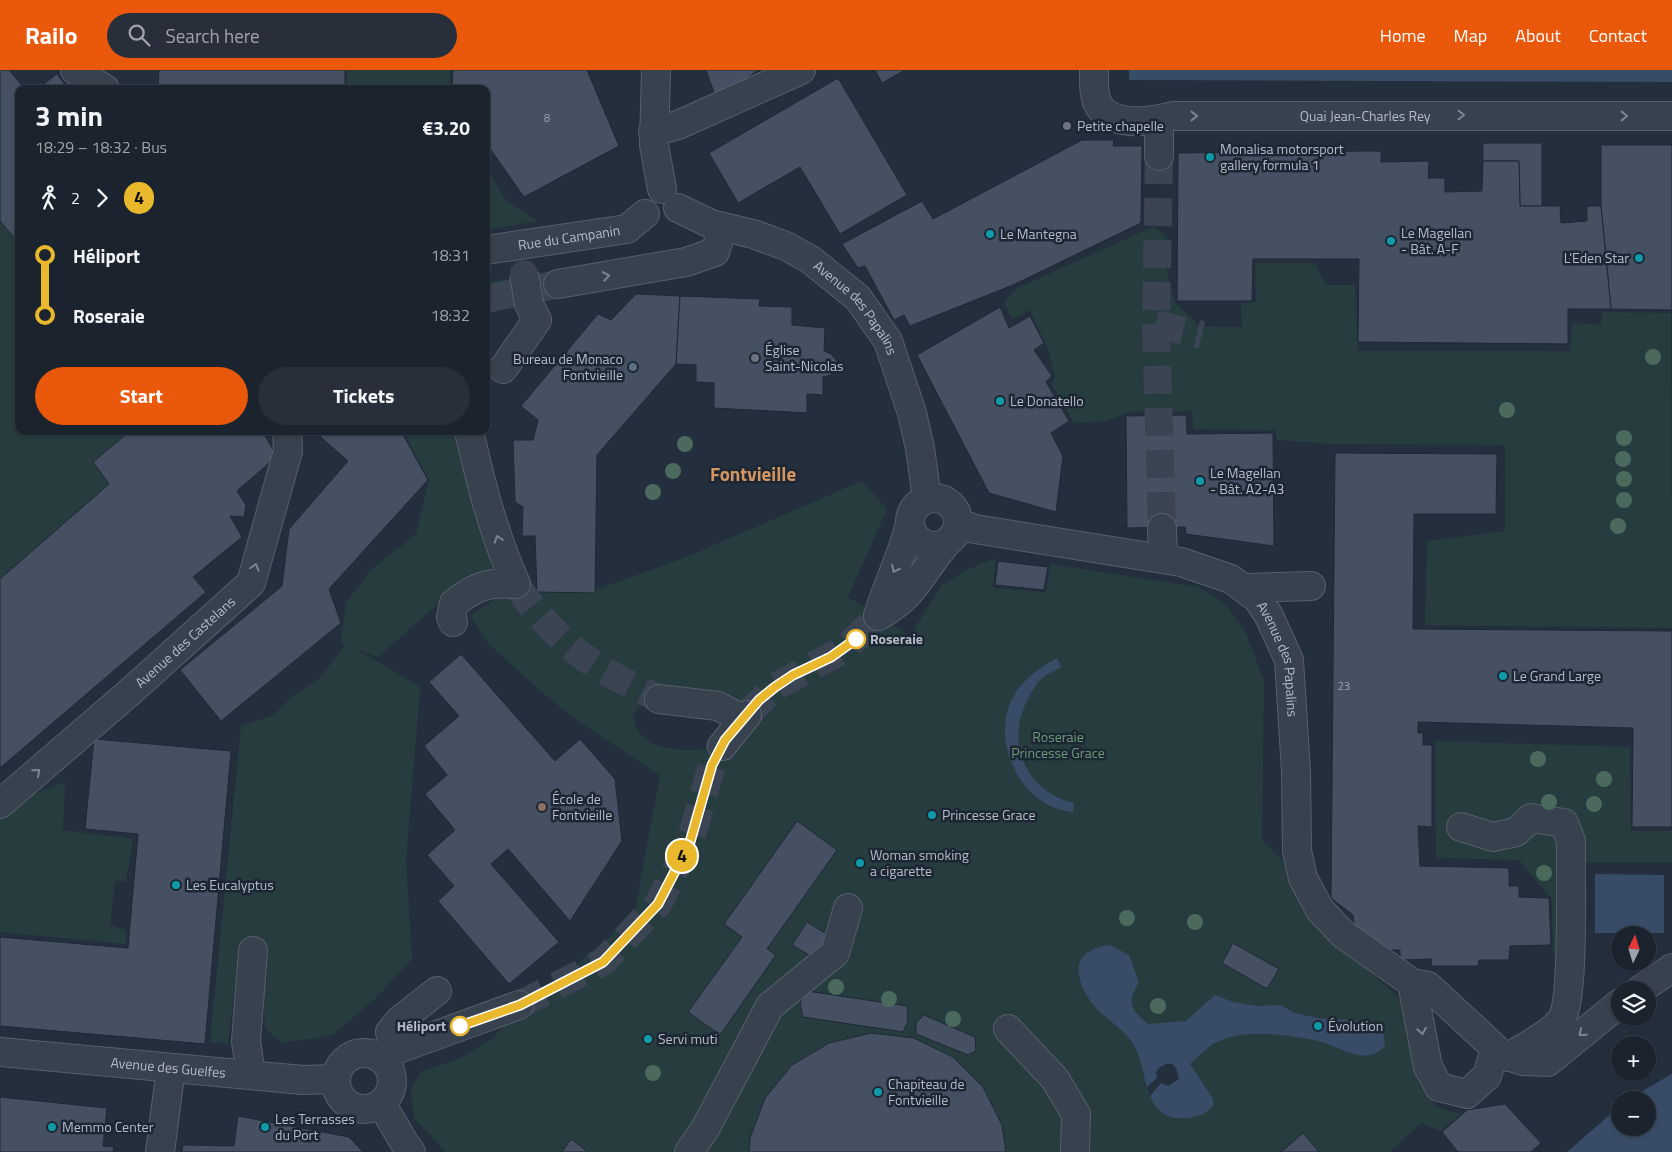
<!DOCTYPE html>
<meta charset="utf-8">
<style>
:root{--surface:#1b232e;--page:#282f3a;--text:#f1f3f6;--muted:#a0a4aa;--line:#39404a;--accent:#ea580c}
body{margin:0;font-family:"Titillium Web",sans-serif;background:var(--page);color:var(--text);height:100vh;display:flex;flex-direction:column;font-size:19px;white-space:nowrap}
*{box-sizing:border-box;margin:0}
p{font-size:16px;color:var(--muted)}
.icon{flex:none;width:28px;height:28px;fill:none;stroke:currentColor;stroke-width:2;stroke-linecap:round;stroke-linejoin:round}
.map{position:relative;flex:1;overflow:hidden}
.side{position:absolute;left:15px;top:15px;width:475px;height:350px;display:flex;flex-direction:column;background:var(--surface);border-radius:10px;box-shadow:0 1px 4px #0004,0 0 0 1px var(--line)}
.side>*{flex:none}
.badge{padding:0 10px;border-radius:16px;font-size:18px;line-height:32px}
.needle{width:32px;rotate:4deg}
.tools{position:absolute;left:1611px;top:856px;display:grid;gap:10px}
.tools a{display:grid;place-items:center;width:45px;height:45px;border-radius:50%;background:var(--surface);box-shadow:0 1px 4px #0004,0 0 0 1px var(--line);font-size:25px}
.map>.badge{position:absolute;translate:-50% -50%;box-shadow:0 0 0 2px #fff}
.legs{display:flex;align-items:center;gap:8px;height:55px;padding:0 20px;font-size:16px}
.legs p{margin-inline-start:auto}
.head{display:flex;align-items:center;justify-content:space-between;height:85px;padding:0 20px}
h1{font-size:28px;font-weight:700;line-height:38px}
.primary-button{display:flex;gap:10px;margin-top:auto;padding:10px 20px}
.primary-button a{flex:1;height:58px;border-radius:30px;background:var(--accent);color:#fff;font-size:20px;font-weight:700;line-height:58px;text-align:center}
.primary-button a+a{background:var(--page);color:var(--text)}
ul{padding:0 20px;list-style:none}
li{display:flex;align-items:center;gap:18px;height:60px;font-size:19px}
li i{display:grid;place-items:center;width:8px;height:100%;margin:0 6px;background:currentColor}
li i::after{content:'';width:12px;height:12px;margin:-6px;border:4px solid;border-radius:50%;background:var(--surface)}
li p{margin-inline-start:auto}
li:first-child i{background:linear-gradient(#0000 50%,currentColor 0)}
li:last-child i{background:linear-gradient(currentColor 50%,#0000 0)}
header{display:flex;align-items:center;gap:30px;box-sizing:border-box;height:70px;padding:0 25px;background:var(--accent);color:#fff}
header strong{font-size:24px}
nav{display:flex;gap:28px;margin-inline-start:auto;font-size:18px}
.search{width:350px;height:45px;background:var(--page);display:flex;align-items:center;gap:12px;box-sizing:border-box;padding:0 18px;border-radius:28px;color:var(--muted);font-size:19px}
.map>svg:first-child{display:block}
.green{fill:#263c3f;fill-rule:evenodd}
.water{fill:#394c67}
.pier{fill:#242f3e}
.building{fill:#455162;stroke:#1f2835}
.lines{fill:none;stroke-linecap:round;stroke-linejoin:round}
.minor-tunnel{stroke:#3a4453;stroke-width:28;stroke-dasharray:28 14;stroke-linecap:butt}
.minor-casing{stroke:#565f6c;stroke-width:30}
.minor{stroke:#38414e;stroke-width:28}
.minor-bridge-casing{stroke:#565f6c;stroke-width:30;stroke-linecap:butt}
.minor-bridge{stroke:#38414e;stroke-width:28}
.tree{fill:#4b6a5d}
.oneway{stroke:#7c8592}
.line-1-casing{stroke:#fff;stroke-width:11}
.line-1{stroke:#eab82c;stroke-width:8}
.worship-dot{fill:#6b7280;stroke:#1d2633;stroke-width:2}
.culture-dot{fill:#0f9aa8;stroke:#1d2633;stroke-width:2}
.service-dot{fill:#5c6f8a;stroke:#1d2633;stroke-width:2}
.stop-1-dot{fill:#fff;stroke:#eab82c;stroke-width:2.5}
.education-dot{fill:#8d6e63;stroke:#1d2633;stroke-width:2}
.labels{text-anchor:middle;stroke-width:5;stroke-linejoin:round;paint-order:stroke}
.number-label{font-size:11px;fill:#98a1af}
.street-label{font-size:14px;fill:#b4bcc9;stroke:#1d2633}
.poi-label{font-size:14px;fill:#b4bcc9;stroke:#1d2633;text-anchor:start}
.stop-label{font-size:14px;font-weight:bold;fill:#b4bcc9;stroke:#1d2633;text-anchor:start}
.park-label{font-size:14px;fill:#6b9a76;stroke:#1d2633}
.district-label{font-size:19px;font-weight:bold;fill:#d59563;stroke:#1d2633}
</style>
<header>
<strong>Railo</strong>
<div class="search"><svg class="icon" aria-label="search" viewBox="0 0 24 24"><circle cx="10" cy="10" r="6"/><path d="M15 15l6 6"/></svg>Search here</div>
<nav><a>Home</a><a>Map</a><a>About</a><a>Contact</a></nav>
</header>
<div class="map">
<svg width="1672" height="1082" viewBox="0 0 1672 1082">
<rect width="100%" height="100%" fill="#242f3e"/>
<g class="green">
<path d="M 0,0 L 9,0 L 25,19 L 19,19 L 19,361 L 262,361 L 277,386 L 237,421 L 246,435 L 244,447 L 230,447 L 242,467 L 194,506 L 206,522 L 0,698 Z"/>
<path d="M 347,0 L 450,0 L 449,19 L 347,19 Z"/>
<path d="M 486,77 L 489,102 L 506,131 L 538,151 L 486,160 Z"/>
<path d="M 1153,157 L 1167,166 L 1166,197 L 1175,233 L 1200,256 L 1242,257 L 1241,233 L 1256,232 L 1255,193 L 1315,193 L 1326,215 L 1355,215 L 1358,281 L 1570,281 L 1573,253 L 1601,255 L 1602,242 L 1671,243 L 1672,558 L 1425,555 L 1427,471 L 1505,461 L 1505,375 L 1330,374 L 1277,370 L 1275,360 L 1193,359 L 1192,341 L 1131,342 L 1107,351 L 1074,353 L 1051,313 L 1055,308 L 1049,282 L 1030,240 L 1012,249 L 1004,232 L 1017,218 Z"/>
<path d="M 505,209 L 506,223 L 486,228 L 486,212 Z"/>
<path d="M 403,361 L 460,361 L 493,503 L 471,505 L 378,587 L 356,579 L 420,617 L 406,790 L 412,889 L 375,929 L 333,965 L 282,973 L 265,958 L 260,875 L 240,873 L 228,974 L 210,972 L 241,656 L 274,645 L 295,624 L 318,610 L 346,575 L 341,573 L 346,533 L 371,500 L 416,464 L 429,410 Z"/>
<path d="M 862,411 L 887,439 L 848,527 L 910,566 L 942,515 L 966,500 L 996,488 L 993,518 L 1046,522 L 1050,494 L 1198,517 L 1226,534 L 1245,561 L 1264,610 L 1262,770 L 1283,791 L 1314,853 L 1405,933 L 1417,1012 L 1437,1037 L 1461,1044 L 1440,1061 L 1421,1053 L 1390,1082 L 1319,1082 L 1303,1064 L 1281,1082 L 446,1082 L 414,1048 L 410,1020 L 421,1002 L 461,988 L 494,967 L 505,955 L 634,846 L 660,706 L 577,650 L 545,625 L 486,571 L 470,545 L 529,508 L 535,523 L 601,518 L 684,488 ZM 667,624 L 722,626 L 728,676 C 698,681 639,688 633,646 L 641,634 Z"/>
<path d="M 1435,671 L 1630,677 L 1631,761 L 1672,761 L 1672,792 L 1562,792 L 1560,883 L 1553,882 L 1552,829 L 1519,790 L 1436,788 Z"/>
<path d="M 65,712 L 63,760 L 133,769 L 126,811 L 115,811 L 110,855 L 126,860 L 126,874 L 0,862 L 0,744 L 18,730 Z"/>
</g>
<g class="water">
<path d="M 1129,0 L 1672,0 L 1672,12 L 1129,10 Z"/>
<path d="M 1057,588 L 1061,597 C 1055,601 1047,604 1041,609 C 1034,616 1029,627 1025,635 C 1006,677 1029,723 1074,733 L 1073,742 C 1067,741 1061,740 1055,738 C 1014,722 993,667 1012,629 C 1021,610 1040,598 1057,588 Z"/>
<path d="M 1595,804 L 1664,805 L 1664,863 L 1595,863 Z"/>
<path d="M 1110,875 L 1129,885 L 1139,912 C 1127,933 1130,939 1148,954 L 1186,951 L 1215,925 L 1233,932 L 1258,936 L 1280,935 L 1295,943 L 1317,948 L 1375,952 L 1383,961 L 1385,976 C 1364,999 1337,974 1314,970 C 1284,965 1242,957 1213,974 C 1205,979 1197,988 1190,994 L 1213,1029 L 1213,1036 C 1206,1044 1198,1047 1187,1048 C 1144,1053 1148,1004 1136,979 C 1126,958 1103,949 1091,932 C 1072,904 1072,880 1110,875 Z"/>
<path d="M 1672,1004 L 1672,1082 L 1567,1082 L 1620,1036 L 1620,1058 L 1648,1058 L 1648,1030 L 1627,1030 Z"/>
</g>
<path class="pier" d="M 1166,994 L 1172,994 L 1176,998 L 1179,1009 L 1168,1016 L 1161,1013 L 1150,1026 L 1147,1017 L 1157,1008 L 1156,1002 L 1160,997 Z"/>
<g class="building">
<path d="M 0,0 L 9,0 L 25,19 L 19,19 L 17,171 L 0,151 Z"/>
<path d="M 159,0 L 345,0 L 345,19 L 158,19 Z"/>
<path d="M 453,0 L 587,0 L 619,76 L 524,127 L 486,73 L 486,19 L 452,19 Z"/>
<path d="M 706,0 L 758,0 L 717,31 Z"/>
<path d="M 875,0 L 905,0 L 882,13 Z"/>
<path d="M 57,4 L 68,19 L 37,19 Z"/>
<path d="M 838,8 L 907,125 L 840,164 L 800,97 L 738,133 L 709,83 Z"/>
<path d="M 1082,70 L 1114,70 L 1113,76 L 1142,76 L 1141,153 L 1013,215 L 910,256 L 904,245 L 894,250 L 865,196 L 858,198 L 842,174 L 922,131 L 933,149 Z"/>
<path d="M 1483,73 L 1542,73 L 1542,136 L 1520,136 L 1519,91 L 1483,91 Z"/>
<path d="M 1601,75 L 1672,75 L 1672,240 L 1611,239 L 1601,136 Z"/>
<path d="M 1366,81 L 1381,81 L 1381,92 L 1429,91 L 1428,108 L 1445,108 L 1445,122 L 1482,121 L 1483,91 L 1519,91 L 1520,136 L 1560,136 L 1561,153 L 1587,151 L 1587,136 L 1601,136 L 1611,239 L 1568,239 L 1568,274 L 1358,272 L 1359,189 L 1253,189 L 1252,231 L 1177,231 L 1178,83 Z"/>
<path d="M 636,224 L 680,226 L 676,294 L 597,385 L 595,523 L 537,522 L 535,466 L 522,466 L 523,437 L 515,432 L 513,370 L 533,370 L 538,350 L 521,336 L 598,244 L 611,250 Z"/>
<path d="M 680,226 L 760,229 L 759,236 L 792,237 L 792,255 L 825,258 L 824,281 L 831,284 L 837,291 L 831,305 L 823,307 L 823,325 L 807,324 L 807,343 L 714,338 L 714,313 L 696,312 L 696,295 L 676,294 Z"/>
<path d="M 1000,237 L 1009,258 L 1030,246 L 1044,273 L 1034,280 L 1052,306 L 1046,312 L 1069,351 L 1051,363 L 1063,386 L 1056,442 L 989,423 L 917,285 Z"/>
<path d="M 1186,345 L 1187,364 L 1273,363 L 1274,476 L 1186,464 L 1185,457 L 1127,458 L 1126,346 Z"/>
<path d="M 130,361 L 262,361 L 277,386 L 237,421 L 246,435 L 244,447 L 230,446 L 242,467 L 193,507 L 206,522 L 0,698 L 0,509 L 109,414 L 93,392 Z"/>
<path d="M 314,361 L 401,361 L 428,410 L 329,519 L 341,553 L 221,651 L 180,600 L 282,516 L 289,459 L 348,391 Z"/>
<path d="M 1335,383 L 1497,384 L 1496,444 L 1414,444 L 1413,559 L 1672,561 L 1672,757 L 1632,757 L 1633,658 L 1418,652 L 1418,663 L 1423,663 L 1423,675 L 1432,675 L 1432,757 L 1418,756 L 1420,796 L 1509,798 L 1509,816 L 1519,816 L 1519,827 L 1549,828 L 1551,875 L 1510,876 L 1509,890 L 1479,890 L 1478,896 L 1431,896 L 1432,889 L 1400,890 L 1400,880 L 1386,880 L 1354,856 L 1353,845 L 1331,828 Z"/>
<path d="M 998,491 L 1048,497 L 1044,520 L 995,515 Z"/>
<path d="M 461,584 L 555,691 L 580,669 L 615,709 L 622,771 L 570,851 L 508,779 L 491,794 L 559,872 L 509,914 L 438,831 L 454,816 L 427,785 L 455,760 L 425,724 L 447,705 L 424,676 L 459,646 L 429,612 Z"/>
<path d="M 94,669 L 231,681 L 205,974 L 0,956 L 0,867 L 128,878 L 138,764 L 85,759 Z"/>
<path d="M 797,751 L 837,780 L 767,879 L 776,885 L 720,965 L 688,942 L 742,867 L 724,854 Z"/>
<path d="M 807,852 L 828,865 L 814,888 L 792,875 Z"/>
<path d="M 1233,873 L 1279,899 L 1267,919 L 1222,893 Z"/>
<path d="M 807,921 L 907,936 L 908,951 L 903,962 L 803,947 L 800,933 Z"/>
<path d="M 924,945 L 975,967 L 976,981 L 968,985 L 916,964 L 916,953 Z"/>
<path d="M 871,963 L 914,968 L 953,987 L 983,1017 L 1002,1055 L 1006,1082 L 749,1082 L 750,1068 L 765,1028 L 792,995 L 829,973 Z"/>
<path d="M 0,1027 L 107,1038 L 103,1076 L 114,1077 L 113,1082 L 0,1082 Z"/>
<path d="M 1505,1034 L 1541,1073 L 1531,1082 L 1458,1082 L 1442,1062 L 1467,1040 Z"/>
<path d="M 238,1046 L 349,1067 L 363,1082 L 182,1082 L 183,1075 L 234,1076 Z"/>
<path d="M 1303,1063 L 1319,1082 L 1281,1082 Z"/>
<path d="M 571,1069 L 588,1082 L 562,1082 Z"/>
</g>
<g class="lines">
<g class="minor-tunnel">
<path d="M 1159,86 L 1156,254 L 1162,458"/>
<path d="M 486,229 L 558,214"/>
<path d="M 1156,254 L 1202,265"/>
<path d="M 516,514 C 534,542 557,567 584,587 C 606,604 634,616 659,629"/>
<path d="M 747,645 L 775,617 L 846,578 L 878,546"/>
<path d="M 519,935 L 603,892 L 658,834 L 690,772 L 712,695 L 722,676"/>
</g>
<g class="minor-casing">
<g id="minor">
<path d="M 75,0 L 105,19"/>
<path d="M 656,0 L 654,75 L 662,119"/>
<path id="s1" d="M 1094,0 C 1094,11 1093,21 1097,32 C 1108,58 1151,52 1173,46 L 1672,46"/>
<path d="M 1159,50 L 1159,86"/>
<path d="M 653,62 L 678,55 L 801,0"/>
<path id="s2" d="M 678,138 L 711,154 L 753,164 L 786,176 L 811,190 L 858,228 L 888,271 L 912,343 L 920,378 L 927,429"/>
<path id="s3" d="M 486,180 L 627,159 L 645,144"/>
<path d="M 558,214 L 686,192 L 715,182 L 723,157"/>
<path d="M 503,299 L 537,250 L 529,234"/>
<circle cx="934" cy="452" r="24"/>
<path id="s4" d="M 958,453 L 975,459 L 1181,492 L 1231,509 L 1258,529 L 1269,546 L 1289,590 L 1296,701 L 1297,781 L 1303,808 L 1320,840 L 1344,865 L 1412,913 L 1428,916 L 1495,978 L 1487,1006 L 1467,1024 L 1439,1017 L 1428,997 L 1412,913"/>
<path d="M 1162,458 L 1163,489"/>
<path d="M 1244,518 L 1311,516"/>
<path d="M 878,546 C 916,527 923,498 950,469"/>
<path d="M 878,546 C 887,514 903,485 910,453"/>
<path d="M 453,552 L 451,547 L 454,533 C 477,516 487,512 516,514 C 494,465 481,414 469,361"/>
<path d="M 659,629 L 718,636 L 742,649"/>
<path d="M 722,676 L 747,645"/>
<path id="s5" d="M 0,734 L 131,621 L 251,513 L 288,381 L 287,361"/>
<path d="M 1461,757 L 1493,767 L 1516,762 L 1531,748 L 1564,753 L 1571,771 C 1570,802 1575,931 1561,950 C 1552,963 1522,979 1508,987"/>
<path d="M 1640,920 L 1672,898"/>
<path d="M 1008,959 L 1055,1009 L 1076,1044 L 1075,1082"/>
<path d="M 393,981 L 390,962 L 400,950 L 437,921"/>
<path id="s6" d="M 0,982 L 303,1010 L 335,1009"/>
<circle cx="364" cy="1011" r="28"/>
<path d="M 1504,985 L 1523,991 L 1548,992 L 1620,933"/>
<path d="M 384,990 L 393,981 L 519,935"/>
<path d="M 251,1005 L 246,971 L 253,881"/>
<path d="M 381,1033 L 405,1074 L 411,1082"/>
<path d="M 160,1082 L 171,998"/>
<path d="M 689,1082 L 705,1059 L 770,936 L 835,883 L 848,838"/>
</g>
</g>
<use href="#minor" class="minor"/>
<g class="minor-bridge-casing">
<path id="minor-bridge" d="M 524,204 L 529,234"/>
</g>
<use href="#minor-bridge" class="minor-bridge"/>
</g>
<g class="tree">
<circle cx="1653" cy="287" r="8"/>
<circle cx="1507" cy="340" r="8"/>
<circle cx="1624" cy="368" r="8"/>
<circle cx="685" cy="374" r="8"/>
<circle cx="1623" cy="389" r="8"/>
<circle cx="673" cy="401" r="8"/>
<circle cx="1624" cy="409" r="8"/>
<circle cx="653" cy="422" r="8"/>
<circle cx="1624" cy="430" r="8"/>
<circle cx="1618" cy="456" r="8"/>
<circle cx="1538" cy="689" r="8"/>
<circle cx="1604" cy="709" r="8"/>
<circle cx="1549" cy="732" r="8"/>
<circle cx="1594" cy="734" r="8"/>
<circle cx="1544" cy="803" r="8"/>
<circle cx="1127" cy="848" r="8"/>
<circle cx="1195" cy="852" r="8"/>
<circle cx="836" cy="917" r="8"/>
<circle cx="889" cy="929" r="8"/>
<circle cx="1158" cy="936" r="8"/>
<circle cx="953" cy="949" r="8"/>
<circle cx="653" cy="1003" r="8"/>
</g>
<defs><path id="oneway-chevron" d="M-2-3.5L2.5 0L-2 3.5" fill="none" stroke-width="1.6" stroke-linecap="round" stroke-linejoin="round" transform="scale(1.25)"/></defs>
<g class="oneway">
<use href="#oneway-chevron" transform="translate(1461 45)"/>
<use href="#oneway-chevron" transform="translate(1194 46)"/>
<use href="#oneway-chevron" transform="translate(1624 46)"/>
<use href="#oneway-chevron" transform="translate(606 206) rotate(-10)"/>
<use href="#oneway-chevron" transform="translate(498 469) rotate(-108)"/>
<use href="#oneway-chevron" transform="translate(255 497) rotate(-74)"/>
<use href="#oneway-chevron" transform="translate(895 499) rotate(115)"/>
<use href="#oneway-chevron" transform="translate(37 702) rotate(-41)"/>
<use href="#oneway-chevron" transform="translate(1422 961) rotate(80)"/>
<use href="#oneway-chevron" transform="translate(1582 963) rotate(140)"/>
</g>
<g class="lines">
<g class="line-1-casing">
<path id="line-1" d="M 460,956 L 520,935 L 603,892 L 658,834 L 690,772 L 712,695 L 725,670 L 759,630 L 775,617 L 793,605 L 831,587 L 856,569"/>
</g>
<use href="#line-1" class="line-1"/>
</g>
<g class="worship-dot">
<circle cx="1067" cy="56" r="5"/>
<circle cx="755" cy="288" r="5"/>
</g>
<g class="culture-dot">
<circle cx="1210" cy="87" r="5"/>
<circle cx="990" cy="164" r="5"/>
<circle cx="1391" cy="171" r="5"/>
<circle cx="1639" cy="188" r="5"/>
<circle cx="1000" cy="331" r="5"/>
<circle cx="1200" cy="411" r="5"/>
<circle cx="1503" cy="606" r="5"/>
<circle cx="932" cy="745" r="5"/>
<circle cx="860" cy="793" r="5"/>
<circle cx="176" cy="815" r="5"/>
<circle cx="1318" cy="956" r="5"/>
<circle cx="648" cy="969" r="5"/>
<circle cx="878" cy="1022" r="5"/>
<circle cx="52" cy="1057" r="5"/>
<circle cx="265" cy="1057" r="5"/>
</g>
<circle class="service-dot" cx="633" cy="297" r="5"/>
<g class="stop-1-dot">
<circle cx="856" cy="569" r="9"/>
<circle cx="460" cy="956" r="9"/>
</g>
<circle class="education-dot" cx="542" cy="737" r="5"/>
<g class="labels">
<g class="number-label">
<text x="547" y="52">8</text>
<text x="1344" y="620">23</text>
</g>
<g class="street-label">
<text dy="5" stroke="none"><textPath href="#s1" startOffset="308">Quai Jean-Charles Rey</textPath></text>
<text dy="5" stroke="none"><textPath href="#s3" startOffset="84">Rue du Campanin</textPath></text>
<text dy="5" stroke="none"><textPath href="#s2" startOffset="210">Avenue des Papalins</textPath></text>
<text dy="5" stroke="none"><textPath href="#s5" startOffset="246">Avenue des Castelans</textPath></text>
<text dy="5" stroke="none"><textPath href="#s4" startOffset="378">Avenue des Papalins</textPath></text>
<text dy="5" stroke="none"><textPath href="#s6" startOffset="169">Avenue des Guelfes</textPath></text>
</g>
<g class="poi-label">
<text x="1077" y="61">Petite chapelle</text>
<text x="1220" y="84">Monalisa motorsport<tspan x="1220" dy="16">gallery formula 1</tspan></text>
<text x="1401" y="168">Le Magellan<tspan x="1401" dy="16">- Bât. A-F</tspan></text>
<text x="1000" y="169">Le Mantegna</text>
<text x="1629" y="193" text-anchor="end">L'Eden Star</text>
<text x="765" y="285">Église<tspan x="765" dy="16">Saint-Nicolas</tspan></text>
<text x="623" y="294" text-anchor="end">Bureau de Monaco<tspan x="623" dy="16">Fontvieille</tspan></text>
<text x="1010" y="336">Le Donatello</text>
<text x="1210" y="408">Le Magellan<tspan x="1210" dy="16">- Bât. A2-A3</tspan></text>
<text x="1513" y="611">Le Grand Large</text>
<text x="552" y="734">École de<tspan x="552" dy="16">Fontvieille</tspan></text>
<text x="942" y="750">Princesse Grace</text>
<text x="870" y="790">Woman smoking<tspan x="870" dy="16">a cigarette</tspan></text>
<text x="186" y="820">Les Eucalyptus</text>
<text x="1328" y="961">Évolution</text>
<text x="658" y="974">Servi muti</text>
<text x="888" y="1019">Chapiteau de<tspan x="888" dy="16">Fontvieille</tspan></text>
<text x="275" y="1054">Les Terrasses<tspan x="275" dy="16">du Port</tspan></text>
<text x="62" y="1062">Memmo Center</text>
</g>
<g class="stop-label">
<text x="870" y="574">Roseraie</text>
<text x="446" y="961" text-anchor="end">Héliport</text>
</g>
<g class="park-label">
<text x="1058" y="672">Roseraie<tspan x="1058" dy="16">Princesse Grace</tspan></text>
</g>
<g class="district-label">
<text x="753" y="411">Fontvieille</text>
</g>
</g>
</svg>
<div class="tools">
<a><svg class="needle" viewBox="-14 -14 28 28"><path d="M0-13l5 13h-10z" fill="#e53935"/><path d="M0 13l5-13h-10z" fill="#a0a4aa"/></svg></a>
<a><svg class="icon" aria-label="layers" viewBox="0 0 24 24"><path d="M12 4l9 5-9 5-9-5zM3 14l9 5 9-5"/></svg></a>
<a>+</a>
<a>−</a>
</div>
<b class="badge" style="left:682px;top:786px;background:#eab82c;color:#111">4</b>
<section class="side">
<div class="head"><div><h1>3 min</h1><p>18:29 – 18:32 · Bus</p></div><b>€3.20</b></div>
<div class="legs"><svg class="icon" aria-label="walk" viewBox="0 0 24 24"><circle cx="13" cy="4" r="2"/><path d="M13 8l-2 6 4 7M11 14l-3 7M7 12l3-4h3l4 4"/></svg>2<svg class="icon" aria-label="forward" viewBox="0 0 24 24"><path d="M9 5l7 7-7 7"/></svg><b class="badge" style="background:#eab82c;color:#111">4</b></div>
<ul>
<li><i style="color:#eab82c"></i><b>Héliport</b><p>18:31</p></li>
<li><i style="color:#eab82c"></i><b>Roseraie</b><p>18:32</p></li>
</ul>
<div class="primary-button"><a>Start</a><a>Tickets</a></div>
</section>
</div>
